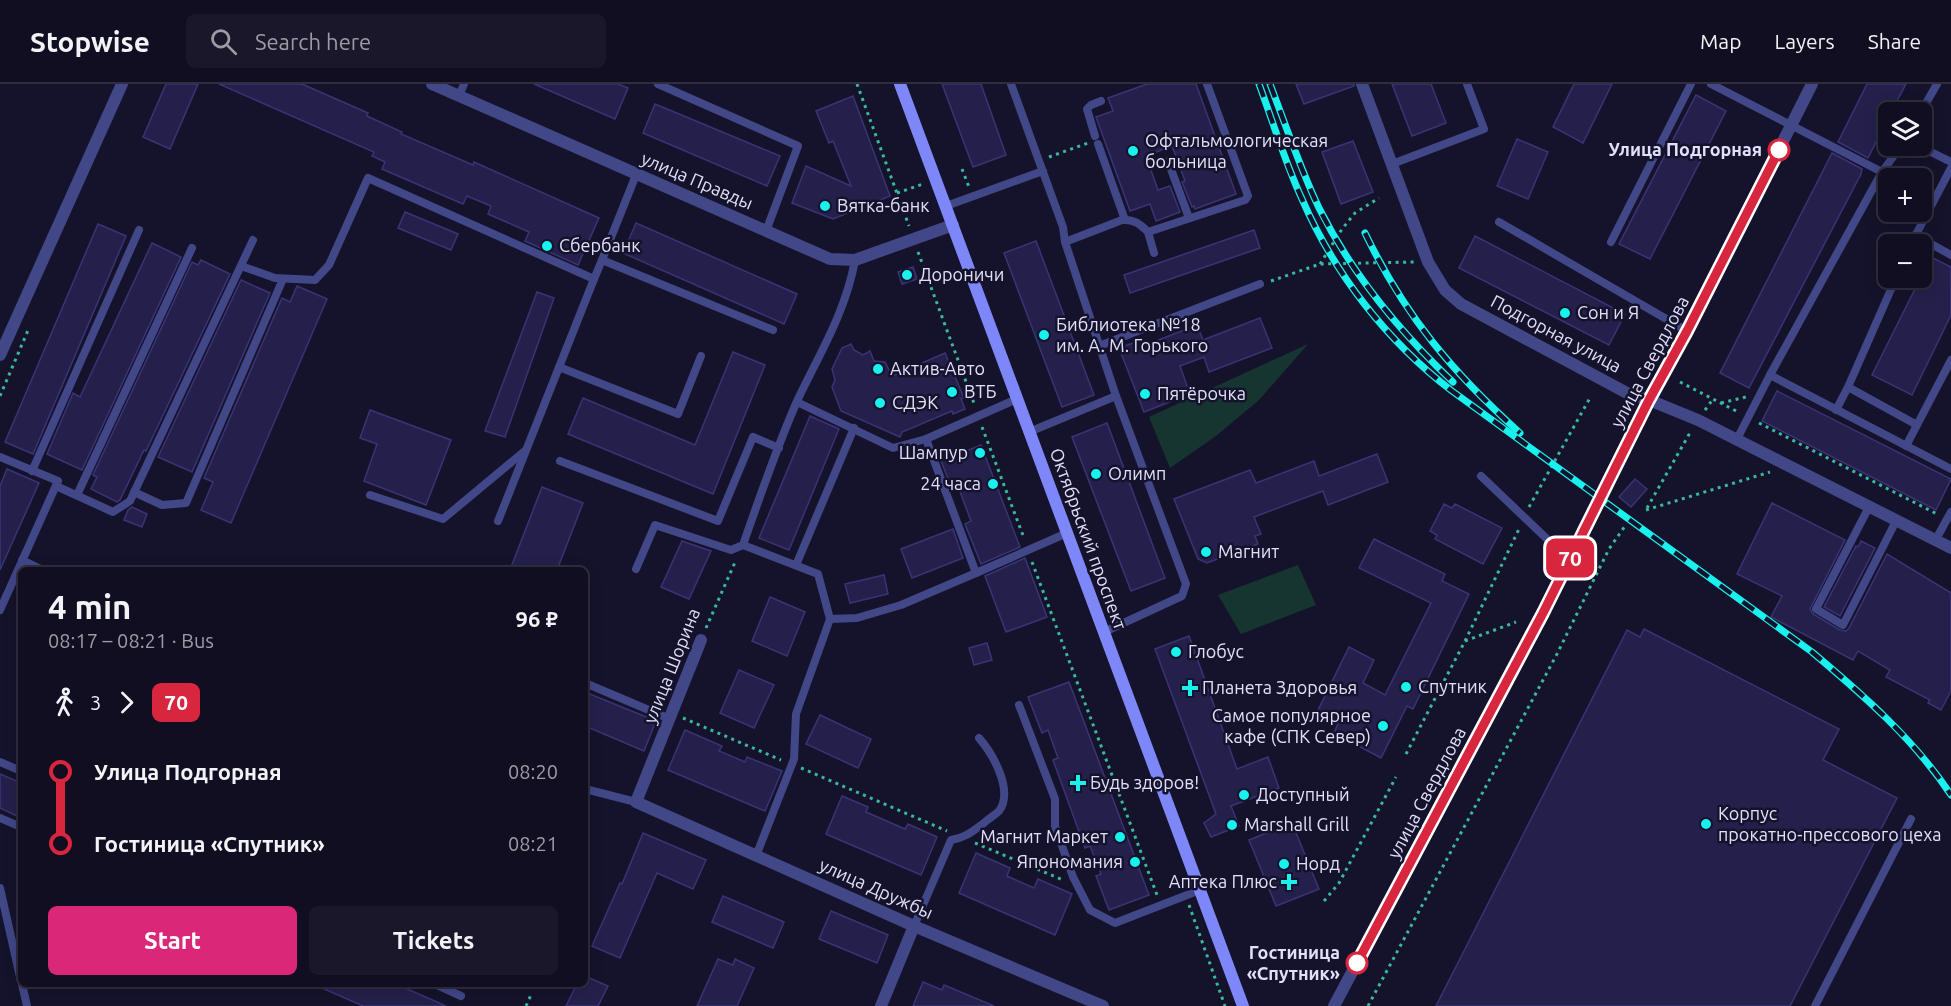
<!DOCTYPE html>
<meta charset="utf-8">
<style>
:root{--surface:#100e20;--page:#191729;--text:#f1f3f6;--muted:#9c9ca5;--line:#302e3e;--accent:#db2777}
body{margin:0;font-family:Ubuntu,sans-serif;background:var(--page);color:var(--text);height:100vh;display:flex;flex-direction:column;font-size:22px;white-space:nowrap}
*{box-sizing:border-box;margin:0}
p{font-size:20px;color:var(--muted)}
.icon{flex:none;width:33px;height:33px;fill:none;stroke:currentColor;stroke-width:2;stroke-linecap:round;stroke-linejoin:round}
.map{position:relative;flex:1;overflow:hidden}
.details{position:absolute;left:18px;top:483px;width:570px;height:420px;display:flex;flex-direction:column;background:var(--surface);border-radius:9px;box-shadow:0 3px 15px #0003,0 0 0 2px var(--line)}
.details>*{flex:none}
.badge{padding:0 12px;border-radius:9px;font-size:21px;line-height:39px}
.tools{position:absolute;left:1878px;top:18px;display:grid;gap:12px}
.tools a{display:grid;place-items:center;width:54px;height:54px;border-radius:9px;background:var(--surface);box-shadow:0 3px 15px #0003,0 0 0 2px var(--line);font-size:30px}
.map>.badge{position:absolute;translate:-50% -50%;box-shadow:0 0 0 3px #fff}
.legs{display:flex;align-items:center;gap:9px;height:66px;padding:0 30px;font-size:20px}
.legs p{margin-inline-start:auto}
.summary{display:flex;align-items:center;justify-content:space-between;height:102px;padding:0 30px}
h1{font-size:33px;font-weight:700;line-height:45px}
.action{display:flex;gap:12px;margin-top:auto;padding:12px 30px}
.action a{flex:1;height:69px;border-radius:9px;background:var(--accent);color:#fff;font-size:24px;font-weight:700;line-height:69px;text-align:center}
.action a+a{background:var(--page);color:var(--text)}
ul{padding:0 30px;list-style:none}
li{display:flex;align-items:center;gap:21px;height:72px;font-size:22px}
li i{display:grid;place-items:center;width:9px;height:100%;margin:0 8px;background:currentColor}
li i::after{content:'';width:15px;height:15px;margin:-8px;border:4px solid;border-radius:50%;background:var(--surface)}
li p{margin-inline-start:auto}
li:first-child i{background:linear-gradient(#0000 50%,currentColor 0)}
li:last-child i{background:linear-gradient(currentColor 50%,#0000 0)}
header{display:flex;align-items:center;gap:36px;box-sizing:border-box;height:84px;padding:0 30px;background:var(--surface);border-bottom:2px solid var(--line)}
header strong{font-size:28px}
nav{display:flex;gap:33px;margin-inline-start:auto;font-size:21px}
.search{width:420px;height:54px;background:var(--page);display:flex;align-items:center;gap:15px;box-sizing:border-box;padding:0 21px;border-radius:9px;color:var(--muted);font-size:22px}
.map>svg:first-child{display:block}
.green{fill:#173530}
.building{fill:#24204b;stroke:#393476;stroke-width:1.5}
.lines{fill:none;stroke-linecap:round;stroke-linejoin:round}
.path{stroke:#39b7a1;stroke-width:3;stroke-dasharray:3 4.5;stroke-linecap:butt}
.service{stroke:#414787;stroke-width:8}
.minor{stroke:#414787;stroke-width:12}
.tertiary{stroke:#414787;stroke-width:12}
.secondary{stroke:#7d87f7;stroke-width:12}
.rail-casing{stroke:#18f1ee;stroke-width:7}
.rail{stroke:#15132b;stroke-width:4.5;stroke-dasharray:14;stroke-linecap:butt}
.line-1-casing{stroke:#fff;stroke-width:14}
.line-1{stroke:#d7263d;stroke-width:9}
.stop-1-dot{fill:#fff;stroke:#d7263d;stroke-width:3}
.poi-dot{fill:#18f1ee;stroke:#15132b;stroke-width:2}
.labels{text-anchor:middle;stroke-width:5;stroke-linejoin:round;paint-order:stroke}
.poi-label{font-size:18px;fill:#e0e0fd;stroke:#15132b;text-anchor:start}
.stop-label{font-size:18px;font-weight:bold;fill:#e0e0fd;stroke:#15132b;text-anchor:end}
.street-label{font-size:18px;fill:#e0e0fd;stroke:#15132b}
</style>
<header>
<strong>Stopwise</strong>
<div class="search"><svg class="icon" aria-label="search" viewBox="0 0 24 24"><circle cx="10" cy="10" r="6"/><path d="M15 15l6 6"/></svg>Search here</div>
<nav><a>Map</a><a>Layers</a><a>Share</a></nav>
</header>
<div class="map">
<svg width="1951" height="922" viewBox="0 0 1951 922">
<rect width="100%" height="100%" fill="#15132b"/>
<g class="green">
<path d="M 1308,260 L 1259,316 L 1216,352 L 1170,384 L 1149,333 Z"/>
<path d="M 1298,481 L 1316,521 L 1241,550 L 1218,511 Z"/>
</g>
<g class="building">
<path d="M 166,0 L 198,0 L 170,65 L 143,53 Z"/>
<path d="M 219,0 L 302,0 L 368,29 L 367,32 L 402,48 L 401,50 L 473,81 L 474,78 L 599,134 L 578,181 L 525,157 L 529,148 L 488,130 L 491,122 L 467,112 L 463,120 L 382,85 L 385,78 L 372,72 L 374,68 Z"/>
<path d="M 534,0 L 618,0 L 628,4 L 615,35 Z"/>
<path d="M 942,0 L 981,0 L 1006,71 L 973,83 Z"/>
<path d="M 1147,0 L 1196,0 L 1236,110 L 1195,125 L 1194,122 L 1192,123 L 1182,98 L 1185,97 L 1172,62 L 1146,72 L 1158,106 L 1170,102 L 1180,128 L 1156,137 L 1150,120 L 1130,127 L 1096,33 L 1113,27 L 1108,14 Z"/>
<path d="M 1296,0 L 1354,0 L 1354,2 L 1304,20 Z"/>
<path d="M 1392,0 L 1431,0 L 1446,39 L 1412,52 Z"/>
<path d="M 1574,0 L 1612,0 L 1583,59 L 1553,43 Z"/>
<path d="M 1867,0 L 1906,0 L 1891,28 L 1888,28 L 1888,34 L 1868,74 L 1838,58 Z"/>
<path d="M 1696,11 L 1726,27 L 1650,175 L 1619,160 Z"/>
<path d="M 853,12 L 890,112 L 833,135 L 792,119 L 806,82 L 851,102 L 833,57 L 829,59 L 816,27 Z"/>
<path d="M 655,20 L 780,72 L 767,102 L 643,49 Z"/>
<path d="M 1517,55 L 1548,68 L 1528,115 L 1497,102 Z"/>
<path d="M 1353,57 L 1373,108 L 1341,120 L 1322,68 Z"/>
<path d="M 1832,69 L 1862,85 L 1861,90 L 1749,304 L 1720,289 Z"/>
<path d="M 405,128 L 458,150 L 451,166 L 398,144 Z"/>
<path d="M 636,139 L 797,210 L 784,240 L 623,169 Z"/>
<path d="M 98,140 L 126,152 L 33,370 L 5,358 Z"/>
<path d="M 1254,146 L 1260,164 L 1130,209 L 1124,191 Z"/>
<path d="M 1475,152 L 1625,230 L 1609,261 L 1459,184 Z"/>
<path d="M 1036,157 L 1094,311 L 1062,323 L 1004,169 Z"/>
<path d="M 152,159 L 181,173 L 82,386 L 47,370 L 73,309 L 80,313 Z"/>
<path d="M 1931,173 L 1951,183 L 1951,231 L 1912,311 L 1872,291 Z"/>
<path d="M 201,176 L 230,190 L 146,367 L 144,366 L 120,416 L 117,418 L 91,405 L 97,393 L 93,391 L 192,178 L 198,181 Z"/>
<path d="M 913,183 L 917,195 L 902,200 L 898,188 Z"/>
<path d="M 241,196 L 270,209 L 192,388 L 158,373 Z"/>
<path d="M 297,202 L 327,215 L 231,439 L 201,426 L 213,398 L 204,394 L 282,214 L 290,218 Z"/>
<path d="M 537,208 L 554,214 L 505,353 L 485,347 Z"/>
<path d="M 1260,234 L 1272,264 L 1209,288 L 1204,273 L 1180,282 L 1190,310 L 1144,328 L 1119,264 L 1136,258 L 1138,264 L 1197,241 L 1203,256 Z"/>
<path d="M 851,260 L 854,266 L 863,271 L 870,267 L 874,277 L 885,278 L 892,292 L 945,269 L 964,314 L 961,315 L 965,325 L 953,330 L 952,327 L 902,348 L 900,353 L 841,327 L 832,303 L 835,296 L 832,285 L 842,264 Z"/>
<path d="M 733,268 L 765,281 L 713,410 L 568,350 L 583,314 L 695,361 Z"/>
<path d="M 1777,307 L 1951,395 L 1936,426 L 1762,337 Z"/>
<path d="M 370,326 L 451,356 L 426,421 L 364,397 L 377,360 L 360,354 Z"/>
<path d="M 810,332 L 839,345 L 789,466 L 759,454 Z"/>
<path d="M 1107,339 L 1165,494 L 1131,507 L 1072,353 Z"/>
<path d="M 981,361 L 1020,463 L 981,480 L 965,440 L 971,437 L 959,405 L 953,407 L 941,377 Z"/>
<path d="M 1377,370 L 1388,398 L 1328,421 L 1323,407 L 1254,433 L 1261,450 L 1255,452 L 1258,460 L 1207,479 L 1198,475 L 1174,415 L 1250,386 L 1256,399 L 1314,377 L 1319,392 Z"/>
<path d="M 7,385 L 39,399 L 0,486 L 0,402 Z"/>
<path d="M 1635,395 L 1647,405 L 1631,423 L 1619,413 Z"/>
<path d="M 542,403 L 583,419 L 557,486 L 510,486 Z"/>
<path d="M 1772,419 L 1845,456 L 1810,525 L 1813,530 L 1840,546 L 1846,547 L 1849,544 L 1887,470 L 1951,509 L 1951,607 L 1941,626 L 1928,619 L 1930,616 L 1886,593 L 1890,586 L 1858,567 L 1853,576 L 1771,533 L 1782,512 L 1737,490 Z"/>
<path d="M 1444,420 L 1452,424 L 1455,420 L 1502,444 L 1483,480 L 1435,455 L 1437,451 L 1430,447 Z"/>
<path d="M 132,423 L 147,430 L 142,443 L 124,436 L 128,426 Z"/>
<path d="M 953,445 L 963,474 L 912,494 L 901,465 Z"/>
<path d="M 1374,455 L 1445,490 L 1442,497 L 1469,510 L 1413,625 L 1407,622 L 1381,674 L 1334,649 L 1339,637 L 1318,626 L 1349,563 L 1374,576 L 1363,599 L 1385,611 L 1431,519 L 1359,484 Z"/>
<path d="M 682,457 L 711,467 L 689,515 L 661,503 Z"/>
<path d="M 1861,457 L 1875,464 L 1840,532 L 1824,523 L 1856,462 L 1858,463 Z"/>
<path d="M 1025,474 L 1047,533 L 1006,548 L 985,492 Z"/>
<path d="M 884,491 L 888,510 L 850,519 L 845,500 Z"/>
<path d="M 770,513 L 805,528 L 787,572 L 752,557 Z"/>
<path d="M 1644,545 L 1839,645 L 1823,676 L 1897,714 L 1790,922 L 1436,922 L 1627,546 L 1640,553 Z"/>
<path d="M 1189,552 L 1237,685 L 1268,673 L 1279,704 L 1231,722 L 1239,742 L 1211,753 L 1204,739 L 1216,730 L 1155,565 Z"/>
<path d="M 987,559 L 992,576 L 974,581 L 969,564 Z"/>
<path d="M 739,586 L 774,601 L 754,644 L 720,629 Z"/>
<path d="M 1069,598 L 1149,811 L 1109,826 L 1096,792 L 1101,790 L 1090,762 L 1085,764 L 1053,676 L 1058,674 L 1048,646 L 1042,649 L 1028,613 Z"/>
<path d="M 585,608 L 656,637 L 644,667 L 585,642 Z"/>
<path d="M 820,631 L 871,655 L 858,684 L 806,660 Z"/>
<path d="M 685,646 L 722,662 L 719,667 L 745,678 L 747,673 L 782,687 L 765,727 L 668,686 Z"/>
<path d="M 0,690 L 21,699 L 21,734 L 0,724 Z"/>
<path d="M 842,712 L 868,723 L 866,728 L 905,745 L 908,740 L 937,753 L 921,791 L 826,750 Z"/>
<path d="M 1292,739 L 1319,805 L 1276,822 L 1249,756 Z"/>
<path d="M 643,749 L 706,776 L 693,805 L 657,789 L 620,874 L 592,862 L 620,799 L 622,800 Z"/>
<path d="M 976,769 L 1010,784 L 1007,792 L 1034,804 L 1038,795 L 1072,810 L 1055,851 L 959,809 Z"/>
<path d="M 723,812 L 784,838 L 773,864 L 712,838 Z"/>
<path d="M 831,827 L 888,851 L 877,879 L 819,855 Z"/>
<path d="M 718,875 L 733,881 L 735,875 L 754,884 L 737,922 L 697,922 Z"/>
<path d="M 585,892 L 608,902 L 598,922 L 566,922 L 577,900 L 585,900 Z"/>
<path d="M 923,898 L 942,906 L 944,901 L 994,922 L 913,922 Z"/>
<path d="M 313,900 L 396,900 L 446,922 L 363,922 Z"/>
</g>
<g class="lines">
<g class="path">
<path d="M 857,0 L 909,142"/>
<path d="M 1049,73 L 1088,59"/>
<path d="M 962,85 L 969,103"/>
<path d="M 897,109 L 923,100"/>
<path d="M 918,168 L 975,322"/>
<path d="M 1320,180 L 1342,145 L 1355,129 L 1379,114"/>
<path d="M 1271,197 L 1320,180 L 1414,178"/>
<path d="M 1680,298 L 1740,329"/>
<path d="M 0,312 L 29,244"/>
<path d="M 1721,319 L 1746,313"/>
<path d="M 1705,326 L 1713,315"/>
<path d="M 1759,339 L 1937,430"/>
<path d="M 982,343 L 1024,454"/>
<path d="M 1529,423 L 1591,312"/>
<path d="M 1647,424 L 1691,347"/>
<path d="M 1646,426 L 1770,388"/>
<path d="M 1032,478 L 1157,811"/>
<path d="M 706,544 L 736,476"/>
<path d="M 1465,557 L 1520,443"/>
<path d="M 683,634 L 781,676"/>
<path d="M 1406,670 L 1465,557 L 1516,538"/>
<path d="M 801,684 L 947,747"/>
<path d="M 975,759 L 1063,796"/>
<path d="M 1324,817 L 1339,799 L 1396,693"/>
<path d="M 1189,821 L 1225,922"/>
<path d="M 526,922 L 531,911"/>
<path d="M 1368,922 L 1557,570 L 1609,465 L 1625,442"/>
</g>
<g class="service">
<path d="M 658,0 L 798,62 L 766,147"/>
<path d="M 1011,0 L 1063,143 L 1065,158 L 1116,312 L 1186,500 L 1182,512 L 1104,548"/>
<path d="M 1711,0 L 1882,88 L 1901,62"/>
<path d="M 459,12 L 464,0"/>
<path d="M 1921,28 L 1937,0"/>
<path d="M 1095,52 L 1087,25 L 1091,21 L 1101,17"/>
<path d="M 1098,60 L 1125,136"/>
<path d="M 1919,62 L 1951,78"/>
<path d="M 1168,77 L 1189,134"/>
<path d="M 1392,80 L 1484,45 L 1467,0"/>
<path d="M 636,91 L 602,176 L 773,246"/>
<path d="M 946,122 L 1043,87"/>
<path d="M 1499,138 L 1687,247"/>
<path d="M 1148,148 L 1154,169"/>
<path d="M 1915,151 L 1951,171"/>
<path d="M 1065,158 L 1122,136 C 1134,135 1140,140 1148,148 L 1245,116 L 1248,112 L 1207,0"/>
<path d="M 1611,158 L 1691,0"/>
<path d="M 1911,160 L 1951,84"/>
<path d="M 241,182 L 275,194 L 315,196 L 329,181 L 368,94 L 594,195 L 602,176"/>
<path d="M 1896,194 L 1848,303 L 1917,341 L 1951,276"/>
<path d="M 1099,262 L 1260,200"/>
<path d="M 559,283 L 678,330 L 701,272"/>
<path d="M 1770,291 L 1951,385"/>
<path d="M 797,318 L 893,364 L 926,355 L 976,489 L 901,521 L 857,534 L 830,535"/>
<path d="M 1836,326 L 1848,303"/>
<path d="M 1029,348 L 1116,312"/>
<path d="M 926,355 L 1017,315"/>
<path d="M 1737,355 L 1770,291 L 1882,88"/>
<path d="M 1906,362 L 1917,341"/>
<path d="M 0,373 L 58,397 L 0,526"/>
<path d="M 560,377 L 718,437 L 753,353 L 779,364"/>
<path d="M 32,387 L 139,146"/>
<path d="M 1481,392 L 1569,476"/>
<path d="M 56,402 L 113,428 L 130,417 L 253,156"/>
<path d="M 134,408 L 162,421 L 186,419 L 283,195"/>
<path d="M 77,411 L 192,164"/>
<path d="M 370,411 L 443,435 L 526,366"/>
<path d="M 1869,423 L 1816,525 L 1843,541 L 1896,437"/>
<path d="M 498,437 L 594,195"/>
<path d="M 1935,457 L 1951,428"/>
<path d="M 743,461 C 760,412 777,362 798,315 C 820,269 846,227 855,176"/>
<path d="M 22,476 L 43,486"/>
<path d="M 796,481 L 854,344"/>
<path d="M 636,485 L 655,441 L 731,466 L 743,461 L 818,490 L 830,535 L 796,630 L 794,675 L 756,772"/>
<path d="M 976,489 L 1067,449"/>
<path d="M 585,599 L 670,635"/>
<path d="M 1019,621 L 1055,715 L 1055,742 L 1073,793 L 1090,826 L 1115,839 L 1200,806"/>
<path d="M 0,678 L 21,687"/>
<path d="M 585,705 L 636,718"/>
<path d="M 0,734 L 21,743"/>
<path d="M 0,804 L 21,897"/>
<path d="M 914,842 L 951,756 C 965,754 973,747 984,739 C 988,735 995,731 999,727 C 1014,707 993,670 979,654"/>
<path d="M 22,900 L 27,922"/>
<path d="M 435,900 L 461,912"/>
<path d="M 1815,922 L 1911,735"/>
</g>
<g class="minor">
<path d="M 432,0 L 830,175 L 855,176 L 953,141"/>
<path d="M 1649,316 L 1698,336 L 1951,464"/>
<path d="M 701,556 L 636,718 L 914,842 L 1103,922"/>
<path d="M 881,922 L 914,842"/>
</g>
<g class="tertiary">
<path d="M 1362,0 L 1428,178 L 1445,206 L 1461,220 L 1627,309 L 1649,316"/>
<path d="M 0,271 L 122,0"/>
<path d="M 1334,922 L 1543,529 L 1649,316 L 1687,247 L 1812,0"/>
</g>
<path class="secondary" d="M 900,0 L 1243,922"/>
<g class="rail-casing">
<g id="rail">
<path d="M 1259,0 C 1273,38 1285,78 1302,115 C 1335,191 1387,257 1452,307 L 1812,568 C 1863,611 1914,655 1951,711"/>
<path d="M 1270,0 C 1286,42 1300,84 1319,124 C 1352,190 1400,248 1453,298"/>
<path d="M 1365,149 C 1405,232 1452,288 1520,349"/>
</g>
</g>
<use href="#rail" class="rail"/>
</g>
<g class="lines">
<g class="line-1-casing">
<path id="line-1" d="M 1357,879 L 1543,529 L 1649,316 L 1687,247 L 1779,66"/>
</g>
<use href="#line-1" class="line-1"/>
</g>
<g class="stop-1-dot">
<circle cx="1779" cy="66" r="10"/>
<circle cx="1357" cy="879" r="10"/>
</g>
<g class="poi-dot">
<circle cx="1133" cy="67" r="6"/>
<circle cx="825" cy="122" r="6"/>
<circle cx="547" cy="162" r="6"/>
<circle cx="907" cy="191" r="6"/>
<circle cx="1565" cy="229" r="6"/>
<circle cx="1044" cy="251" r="6"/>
<circle cx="878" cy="285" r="6"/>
<circle cx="952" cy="308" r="6"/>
<circle cx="1145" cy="310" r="6"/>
<circle cx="880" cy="319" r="6"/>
<circle cx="980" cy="369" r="6"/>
<circle cx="1096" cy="390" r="6"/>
<circle cx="993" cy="400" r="6"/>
<circle cx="1206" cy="468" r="6"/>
<circle cx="1176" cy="568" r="6"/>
<circle cx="1406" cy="603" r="6"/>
<path d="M1187 595h6v6h6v6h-6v6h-6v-6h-6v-6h6z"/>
<circle cx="1383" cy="642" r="6"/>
<path d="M1075 690h6v6h6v6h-6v6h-6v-6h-6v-6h6z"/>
<circle cx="1244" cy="711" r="6"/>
<circle cx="1706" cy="740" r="6"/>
<circle cx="1232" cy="741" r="6"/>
<circle cx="1120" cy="753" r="6"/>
<circle cx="1135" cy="778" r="6"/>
<circle cx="1284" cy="780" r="6"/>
<path d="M1286 789h6v6h6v6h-6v6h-6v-6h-6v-6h6z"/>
</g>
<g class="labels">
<g class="poi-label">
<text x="1145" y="63">Офтальмологическая<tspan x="1145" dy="21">больница</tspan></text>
<text x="837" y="128">Вятка-банк</text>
<text x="559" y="168">Сбербанк</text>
<text x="919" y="197">Дороничи</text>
<text x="1577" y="235">Сон и Я</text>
<text x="1056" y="247">Библиотека №18<tspan x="1056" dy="21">им. А. М. Горького</tspan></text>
<text x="890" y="291">Актив-Авто</text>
<text x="964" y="314">ВТБ</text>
<text x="1157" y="316">Пятёрочка</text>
<text x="892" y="325">СДЭК</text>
<text x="968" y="375" text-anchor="end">Шампур</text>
<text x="1108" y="396">Олимп</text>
<text x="981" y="406" text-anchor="end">24 часа</text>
<text x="1218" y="474">Магнит</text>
<text x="1188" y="574">Глобус</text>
<text x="1418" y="609">Спутник</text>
<text x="1202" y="610">Планета Здоровья</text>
<text x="1371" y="638" text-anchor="end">Самое популярное<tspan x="1371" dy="21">кафе (СПК Север)</tspan></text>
<text x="1090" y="705">Будь здоров!</text>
<text x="1256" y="717">Доступный</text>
<text x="1718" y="736">Корпус<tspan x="1718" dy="21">прокатно-прессового цеха</tspan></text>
<text x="1244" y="747">Marshall Grill</text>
<text x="1108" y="759" text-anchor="end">Магнит Маркет</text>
<text x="1123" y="784" text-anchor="end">Япономания</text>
<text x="1296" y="786">Норд</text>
<text x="1277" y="804" text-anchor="end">Аптека Плюс</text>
</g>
<g class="stop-label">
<text x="1762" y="72">Улица Подгорная</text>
<text x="1340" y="875">Гостиница<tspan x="1340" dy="21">«Спутник»</tspan></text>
</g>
<g class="street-label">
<text transform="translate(697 97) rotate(23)" y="6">улица Правды</text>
<text transform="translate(1556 250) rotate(28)" y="6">Подгорная улица</text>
<text transform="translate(1650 278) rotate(-62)" y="6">улица Свердлова</text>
<text transform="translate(1088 455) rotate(70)" y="6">Октябрьский проспект</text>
<text transform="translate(672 582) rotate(-68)" y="6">улица Шорина</text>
<text transform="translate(1427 709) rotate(-62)" y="6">улица Свердлова</text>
<text transform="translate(876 805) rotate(24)" y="6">улица Дружбы</text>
</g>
</g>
</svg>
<div class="tools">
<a><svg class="icon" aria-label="layers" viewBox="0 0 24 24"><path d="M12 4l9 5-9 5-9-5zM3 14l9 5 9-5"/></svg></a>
<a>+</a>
<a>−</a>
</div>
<b class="badge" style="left:1570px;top:474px;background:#d7263d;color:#fff">70</b>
<section class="details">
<div class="summary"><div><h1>4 min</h1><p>08:17 – 08:21 · Bus</p></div><b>96 ₽</b></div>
<div class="legs"><svg class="icon" aria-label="walk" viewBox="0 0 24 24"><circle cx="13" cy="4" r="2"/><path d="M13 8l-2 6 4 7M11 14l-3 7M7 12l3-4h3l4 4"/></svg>3<svg class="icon" aria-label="forward" viewBox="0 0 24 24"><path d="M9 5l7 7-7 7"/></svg><b class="badge" style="background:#d7263d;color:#fff">70</b></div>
<ul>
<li><i style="color:#d7263d"></i><b>Улица Подгорная</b><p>08:20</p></li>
<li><i style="color:#d7263d"></i><b>Гостиница «Спутник»</b><p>08:21</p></li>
</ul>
<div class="action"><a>Start</a><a>Tickets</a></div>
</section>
</div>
